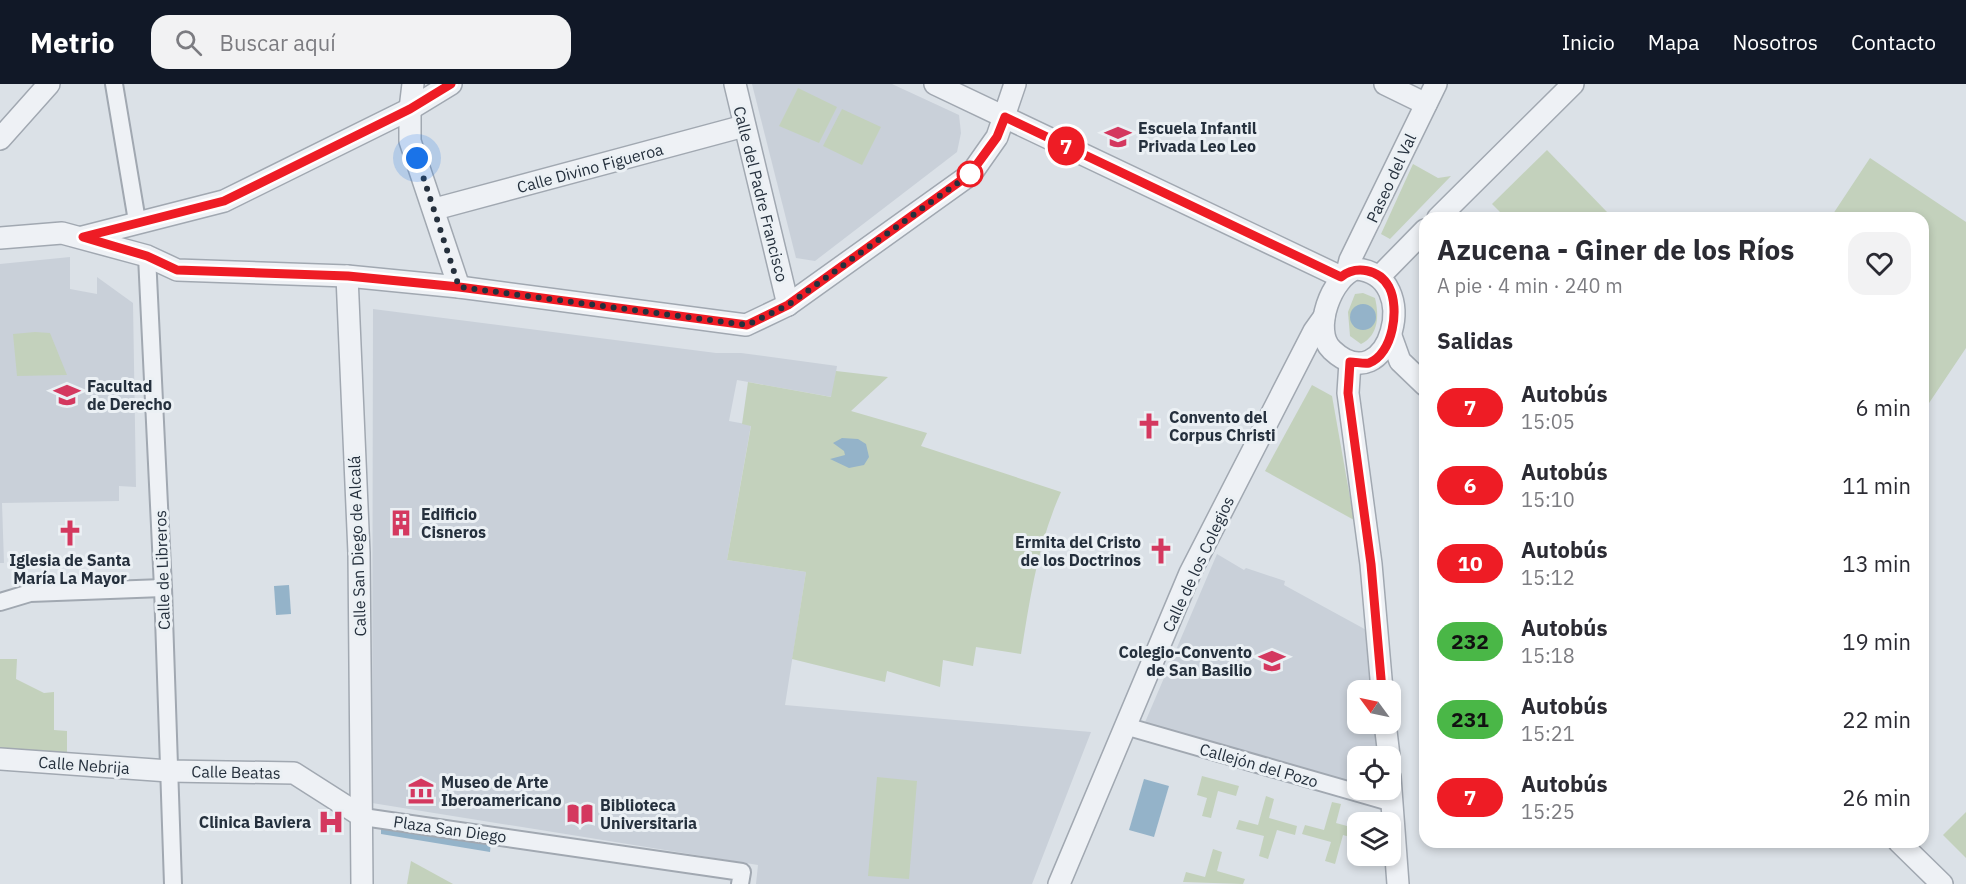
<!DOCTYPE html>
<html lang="es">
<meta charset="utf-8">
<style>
:root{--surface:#fff;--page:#f2f2f3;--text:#2b2b33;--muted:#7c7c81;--accent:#111827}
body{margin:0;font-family:"IBM Plex Sans",sans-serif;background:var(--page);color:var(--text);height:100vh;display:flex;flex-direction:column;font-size:22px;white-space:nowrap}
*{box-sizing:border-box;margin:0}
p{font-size:20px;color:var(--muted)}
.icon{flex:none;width:33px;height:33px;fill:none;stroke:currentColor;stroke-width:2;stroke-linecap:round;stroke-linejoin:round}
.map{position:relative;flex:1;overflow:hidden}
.panel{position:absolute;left:1419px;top:128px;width:510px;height:636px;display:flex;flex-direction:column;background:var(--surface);border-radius:18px;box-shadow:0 3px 9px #0003}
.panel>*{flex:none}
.badge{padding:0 12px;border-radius:20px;font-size:21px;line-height:39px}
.needle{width:39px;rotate:303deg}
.fabs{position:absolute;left:1347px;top:596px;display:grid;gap:12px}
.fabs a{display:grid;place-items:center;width:54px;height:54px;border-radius:12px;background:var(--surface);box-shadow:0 3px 9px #0003;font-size:30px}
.you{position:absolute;width:30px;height:30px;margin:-15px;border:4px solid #fff;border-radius:50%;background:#1a73e8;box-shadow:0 0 0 9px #1a73e833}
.map>.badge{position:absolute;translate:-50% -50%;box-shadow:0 0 0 3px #fff}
h2{padding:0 18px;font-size:22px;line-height:54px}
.round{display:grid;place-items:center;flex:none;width:63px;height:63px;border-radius:18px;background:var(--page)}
.summary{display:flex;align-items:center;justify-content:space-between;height:102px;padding:0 18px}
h1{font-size:28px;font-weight:800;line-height:45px}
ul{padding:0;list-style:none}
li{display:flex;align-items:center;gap:18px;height:78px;padding:0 18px}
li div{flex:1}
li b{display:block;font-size:22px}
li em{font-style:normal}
li .badge{min-width:66px;font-weight:700;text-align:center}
header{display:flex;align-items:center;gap:36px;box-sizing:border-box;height:84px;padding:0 30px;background:var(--accent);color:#fff}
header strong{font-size:28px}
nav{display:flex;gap:33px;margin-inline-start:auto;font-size:21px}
.search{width:420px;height:54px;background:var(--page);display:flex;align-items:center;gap:15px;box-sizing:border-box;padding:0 21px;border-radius:18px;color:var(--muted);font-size:22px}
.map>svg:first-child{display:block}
.built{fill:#c9d0d9}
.green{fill:#c3d1bc}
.water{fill:#94b3c9}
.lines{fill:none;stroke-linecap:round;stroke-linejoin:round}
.pedestrian-casing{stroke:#a1a8b1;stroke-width:20}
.minor-casing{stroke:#a1a8b1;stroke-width:24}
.pedestrian{stroke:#eef1f5;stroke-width:16}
.minor{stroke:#eef1f5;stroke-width:21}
.line-casing{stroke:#fff;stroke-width:14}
.line{stroke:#ee1c25;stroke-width:9}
.walk{stroke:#25303d;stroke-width:6;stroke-dasharray:0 10.8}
.stop-dot{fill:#fff;stroke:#ee1c25;stroke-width:3}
.labels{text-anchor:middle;stroke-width:6;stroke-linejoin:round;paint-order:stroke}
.poi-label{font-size:16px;font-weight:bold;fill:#25303d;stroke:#ebf0f4;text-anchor:start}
.street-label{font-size:16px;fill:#25303d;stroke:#ebf0f4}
</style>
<header>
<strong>Metrio</strong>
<div class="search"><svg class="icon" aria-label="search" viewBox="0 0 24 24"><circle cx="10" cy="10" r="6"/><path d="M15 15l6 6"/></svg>Buscar aquí</div>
<nav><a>Inicio</a><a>Mapa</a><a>Nosotros</a><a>Contacto</a></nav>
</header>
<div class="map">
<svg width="1966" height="800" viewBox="0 0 1966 800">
<rect width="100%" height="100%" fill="#dbe1e7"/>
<g class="built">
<path d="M 752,0 L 892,0 L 959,31 L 961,49 L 957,68 L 815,177 L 796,174 Z"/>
<path d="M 70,173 L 70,205 L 97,210 L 97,193 L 133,219 L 136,403 L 119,402 L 119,417 L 2,419 L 4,479 L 0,479 L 0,180 Z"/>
<path d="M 373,225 L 716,269 L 741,269 L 837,282 L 832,313 L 737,296 L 729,337 L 751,341 L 727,476 L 806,488 L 785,621 L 1091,648 L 1032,800 L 756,800 L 758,781 L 372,719 Z"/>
<path d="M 1217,470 L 1244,486 L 1246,484 L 1285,497 L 1284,501 L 1370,548 L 1375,606 L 1358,606 L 1358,639 L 1377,639 L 1380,672 L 1358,672 L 1357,700 L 1143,643 Z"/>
</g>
<g class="green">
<path d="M 798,4 L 837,23 L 819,59 L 779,42 Z"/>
<path d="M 842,25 L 881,43 L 862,81 L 823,62 Z"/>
<path d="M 1547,66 L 1607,128 L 1601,133 L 1505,133 L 1492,120 Z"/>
<path d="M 1870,74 L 1966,138 L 1966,264 L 1923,328 L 1923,134 L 1831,133 Z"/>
<path d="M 1413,80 L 1438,94 L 1451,92 L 1390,155 L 1381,150 Z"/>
<path d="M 1363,209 L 1375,214 C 1379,231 1379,251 1361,260 L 1350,252 L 1348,228 L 1355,210 Z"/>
<path d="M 35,248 L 50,249 L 67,291 L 17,292 L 13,250 Z"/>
<path d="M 836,287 L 888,293 L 851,327 L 927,349 L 921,362 L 1061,408 C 1038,459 1030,514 1021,570 L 976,563 L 973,582 L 943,576 L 940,603 L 887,587 L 885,598 L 792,575 L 806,488 L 727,476 L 751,342 L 742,340 L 748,298 L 831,313 Z"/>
<path d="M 1312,301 L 1332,312 L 1354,436 L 1265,387 Z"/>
<path d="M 0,575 L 17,575 L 16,595 L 44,609 L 54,608 L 54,646 L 67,647 L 67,671 L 0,667 Z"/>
<path d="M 1202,692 L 1239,702 L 1236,712 L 1218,707 L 1211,734 L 1202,732 L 1207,714 L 1197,711 Z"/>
<path d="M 877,693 L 917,697 L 909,795 L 868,792 Z"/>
<path d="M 1266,712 L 1274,715 L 1269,734 L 1297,742 L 1295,751 L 1277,746 L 1268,775 L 1259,772 L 1264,752 L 1236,745 L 1239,736 L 1258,741 Z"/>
<path d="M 1332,718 L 1341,720 L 1336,739 L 1358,745 L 1357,755 L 1343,751 L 1335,780 L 1325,777 L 1331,758 L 1302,750 L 1305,741 L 1324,746 Z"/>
<path d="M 1966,728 L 1966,774 L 1943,751 Z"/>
<path d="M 1213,765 L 1222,768 L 1217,787 L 1245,795 L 1243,800 L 1183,798 L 1186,788 L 1205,793 Z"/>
<path d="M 411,777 L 453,800 L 407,800 Z"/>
</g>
<g class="water">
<circle cx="1363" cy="233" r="13"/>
<path d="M 842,354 L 858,355 L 866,360 L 869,373 L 864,381 L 849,384 L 830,375 L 845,371 L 844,367 L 833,359 Z"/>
<path d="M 289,501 L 291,530 L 276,531 L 274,502 Z"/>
<path d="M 1144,695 L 1169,702 L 1154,753 L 1129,746 Z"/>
<path d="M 381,741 L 491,758 L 490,768 L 381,750 Z"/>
</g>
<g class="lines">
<g class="pedestrian-casing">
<g id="pedestrian">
<path d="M 114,0 L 137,137"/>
<path d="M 147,172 L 163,504 L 173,800"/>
<path d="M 0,518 L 30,509 L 163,504"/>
<path d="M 1125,642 L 1393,719"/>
<path d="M 363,733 L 742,788 L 740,800"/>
</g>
</g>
<g class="minor-casing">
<g id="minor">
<path d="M 413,0 L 410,25 L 410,57 L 459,203"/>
<path d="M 735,0 L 788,221"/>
<path d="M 935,0 L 1341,193"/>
<path d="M 1385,0 L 1426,20"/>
<path d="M 0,55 L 49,0"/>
<path d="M 435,125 L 744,42"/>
<path d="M 1438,134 L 1573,0"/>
<path d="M 83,153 L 224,117 L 410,25 L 451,0"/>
<path d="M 0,154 L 62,149 L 147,172 L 177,186 L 347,192 L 459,203 L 746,241 L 788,221 L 971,90 L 997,53 L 1015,0"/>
<path d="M 1356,185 C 1425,190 1389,320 1332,266 C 1311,247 1332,192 1356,185 Z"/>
<path d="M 1347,188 L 1350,176 L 1436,0"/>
<path d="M 347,192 L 359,469 L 362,800"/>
<path d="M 1379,193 L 1425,146"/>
<path d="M 1391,252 L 1400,277 L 1425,301"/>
<path d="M 1350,278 L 1348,309 L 1371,480 L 1382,606"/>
<path d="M 1385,639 L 1389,672"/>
<path d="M 0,675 L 169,687 L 294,689 L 363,733"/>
<path d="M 1390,693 L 1398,800"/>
<path d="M 1899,758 L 1942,800"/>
<path d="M 1059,800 L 1190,489 L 1314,247 L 1324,233"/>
</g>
</g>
<use href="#pedestrian" class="pedestrian"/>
<use href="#minor" class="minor"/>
</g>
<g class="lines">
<g class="line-casing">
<path id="line" d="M 451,0 L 410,25 L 224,117 L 83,153 L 147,172 L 177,186 L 348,192 L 459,203 L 747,241 L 788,221 L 970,90 L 997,53 L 1005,33 L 1341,193 C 1356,181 1379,185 1389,203 C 1400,224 1393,270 1369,279 C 1364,280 1356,278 1350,278 L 1348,309 L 1371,480 L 1382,606"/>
</g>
<use href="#line" class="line"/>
<path class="walk" d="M 417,74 L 459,203 L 747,241 L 788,221 L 970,90"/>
</g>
<defs>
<g id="school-bare" transform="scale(2.07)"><path d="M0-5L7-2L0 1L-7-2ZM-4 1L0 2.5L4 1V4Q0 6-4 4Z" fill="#d4385f" stroke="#ebf0f4" stroke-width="2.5" paint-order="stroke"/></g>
<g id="university-bare" transform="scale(2.07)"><path d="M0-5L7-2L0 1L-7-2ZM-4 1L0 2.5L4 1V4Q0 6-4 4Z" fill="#d4385f" stroke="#ebf0f4" stroke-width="2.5" paint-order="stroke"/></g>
<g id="church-bare" transform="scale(2.07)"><path d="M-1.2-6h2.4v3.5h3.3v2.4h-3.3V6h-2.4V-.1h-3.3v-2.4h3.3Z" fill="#d4385f" stroke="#ebf0f4" stroke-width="2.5" paint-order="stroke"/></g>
<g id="building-bare" transform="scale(2.07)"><path d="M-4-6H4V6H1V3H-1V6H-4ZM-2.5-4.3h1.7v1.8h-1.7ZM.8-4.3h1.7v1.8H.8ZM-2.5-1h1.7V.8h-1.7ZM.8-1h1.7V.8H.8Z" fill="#d4385f" stroke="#ebf0f4" stroke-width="2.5" paint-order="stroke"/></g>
<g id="museum-bare" transform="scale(2.07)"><path d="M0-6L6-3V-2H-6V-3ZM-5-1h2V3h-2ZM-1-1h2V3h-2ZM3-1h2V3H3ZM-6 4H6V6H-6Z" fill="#d4385f" stroke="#ebf0f4" stroke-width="2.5" paint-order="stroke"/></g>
<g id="library-bare" transform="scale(2.07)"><path d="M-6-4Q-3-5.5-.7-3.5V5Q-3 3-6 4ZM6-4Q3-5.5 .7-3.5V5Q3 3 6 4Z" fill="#d4385f" stroke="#ebf0f4" stroke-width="2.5" paint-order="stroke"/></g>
<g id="hospital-bare" transform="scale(2.07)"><path d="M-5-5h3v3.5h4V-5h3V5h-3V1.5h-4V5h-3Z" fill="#d4385f" stroke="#ebf0f4" stroke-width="2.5" paint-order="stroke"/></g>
</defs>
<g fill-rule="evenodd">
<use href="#school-bare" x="1118" y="53"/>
<use href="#university-bare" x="67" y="311"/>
<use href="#church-bare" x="1149" y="342"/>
<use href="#building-bare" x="401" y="439"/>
<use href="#church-bare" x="70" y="449"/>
<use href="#church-bare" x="1161" y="467"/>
<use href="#university-bare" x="1272" y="577"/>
<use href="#museum-bare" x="421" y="707"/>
<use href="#library-bare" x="580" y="730"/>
<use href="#hospital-bare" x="331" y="738"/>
</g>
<circle class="stop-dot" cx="970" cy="90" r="12"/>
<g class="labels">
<g class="poi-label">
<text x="1138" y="50">Escuela Infantil<tspan x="1138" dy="18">Privada Leo Leo</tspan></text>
<text x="87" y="308">Facultad<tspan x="87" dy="18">de Derecho</tspan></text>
<text x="1169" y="339">Convento del<tspan x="1169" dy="18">Corpus Christi</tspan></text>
<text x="421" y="436">Edificio<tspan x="421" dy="18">Cisneros</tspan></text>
<text x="1141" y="464" text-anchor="end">Ermita del Cristo<tspan x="1141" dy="18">de los Doctrinos</tspan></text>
<text x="70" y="482" text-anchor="middle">Iglesia de Santa<tspan x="70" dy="18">María La Mayor</tspan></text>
<text x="1252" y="574" text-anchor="end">Colegio-Convento<tspan x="1252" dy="18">de San Basilio</tspan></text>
<text x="441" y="704">Museo de Arte<tspan x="441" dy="18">Iberoamericano</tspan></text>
<text x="600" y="727">Biblioteca<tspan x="600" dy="18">Universitaria</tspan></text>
<text x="311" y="744" text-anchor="end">Clinica Baviera</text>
</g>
<g class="street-label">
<text transform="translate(590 84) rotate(-15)" y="6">Calle Divino Figueroa</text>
<text transform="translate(1391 94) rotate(-65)" y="6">Paseo del Val</text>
<text transform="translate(761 110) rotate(76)" y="6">Calle del Padre Francisco</text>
<text transform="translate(357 462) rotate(-92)" y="6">Calle San Diego de Alcalá</text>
<text transform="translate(1198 480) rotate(-65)" y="6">Calle de los Colegios</text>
<text transform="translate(162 486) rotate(-92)" y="6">Calle de Libreros</text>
<text transform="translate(84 681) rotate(4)" y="6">Calle Nebrija</text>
<text transform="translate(1259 681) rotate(16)" y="6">Callejón del Pozo</text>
<text transform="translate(236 688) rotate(1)" y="6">Calle Beatas</text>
<text transform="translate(450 745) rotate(8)" y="6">Plaza San Diego</text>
</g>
</g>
</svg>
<div class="fabs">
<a><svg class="needle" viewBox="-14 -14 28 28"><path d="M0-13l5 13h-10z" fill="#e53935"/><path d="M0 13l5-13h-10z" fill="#7c7c81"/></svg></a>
<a><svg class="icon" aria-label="locate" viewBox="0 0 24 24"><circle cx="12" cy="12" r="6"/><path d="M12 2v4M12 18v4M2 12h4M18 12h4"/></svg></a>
<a><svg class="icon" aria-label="layers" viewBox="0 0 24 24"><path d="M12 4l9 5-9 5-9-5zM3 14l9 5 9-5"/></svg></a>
</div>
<div class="you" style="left:417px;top:74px"></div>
<b class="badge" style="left:1066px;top:62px;background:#ee1c25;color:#fff">7</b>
<section class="panel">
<div class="summary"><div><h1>Azucena - Giner de los Ríos</h1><p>A pie · 4 min · 240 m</p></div><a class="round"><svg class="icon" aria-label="heart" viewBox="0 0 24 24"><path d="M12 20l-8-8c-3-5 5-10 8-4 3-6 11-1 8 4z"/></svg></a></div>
<h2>Salidas</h2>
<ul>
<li><span class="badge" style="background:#ee1c25;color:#fff">7</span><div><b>Autobús</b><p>15:05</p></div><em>6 min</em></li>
<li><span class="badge" style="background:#ee1c25;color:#fff">6</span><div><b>Autobús</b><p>15:10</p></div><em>11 min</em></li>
<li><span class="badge" style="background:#ee1c25;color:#fff">10</span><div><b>Autobús</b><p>15:12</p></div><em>13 min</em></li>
<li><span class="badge" style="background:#4ab747;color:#111">232</span><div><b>Autobús</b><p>15:18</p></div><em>19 min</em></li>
<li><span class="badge" style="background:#4ab747;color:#111">231</span><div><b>Autobús</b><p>15:21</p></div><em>22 min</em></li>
<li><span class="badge" style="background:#ee1c25;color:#fff">7</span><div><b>Autobús</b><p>15:25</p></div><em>26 min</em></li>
</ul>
</section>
</div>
